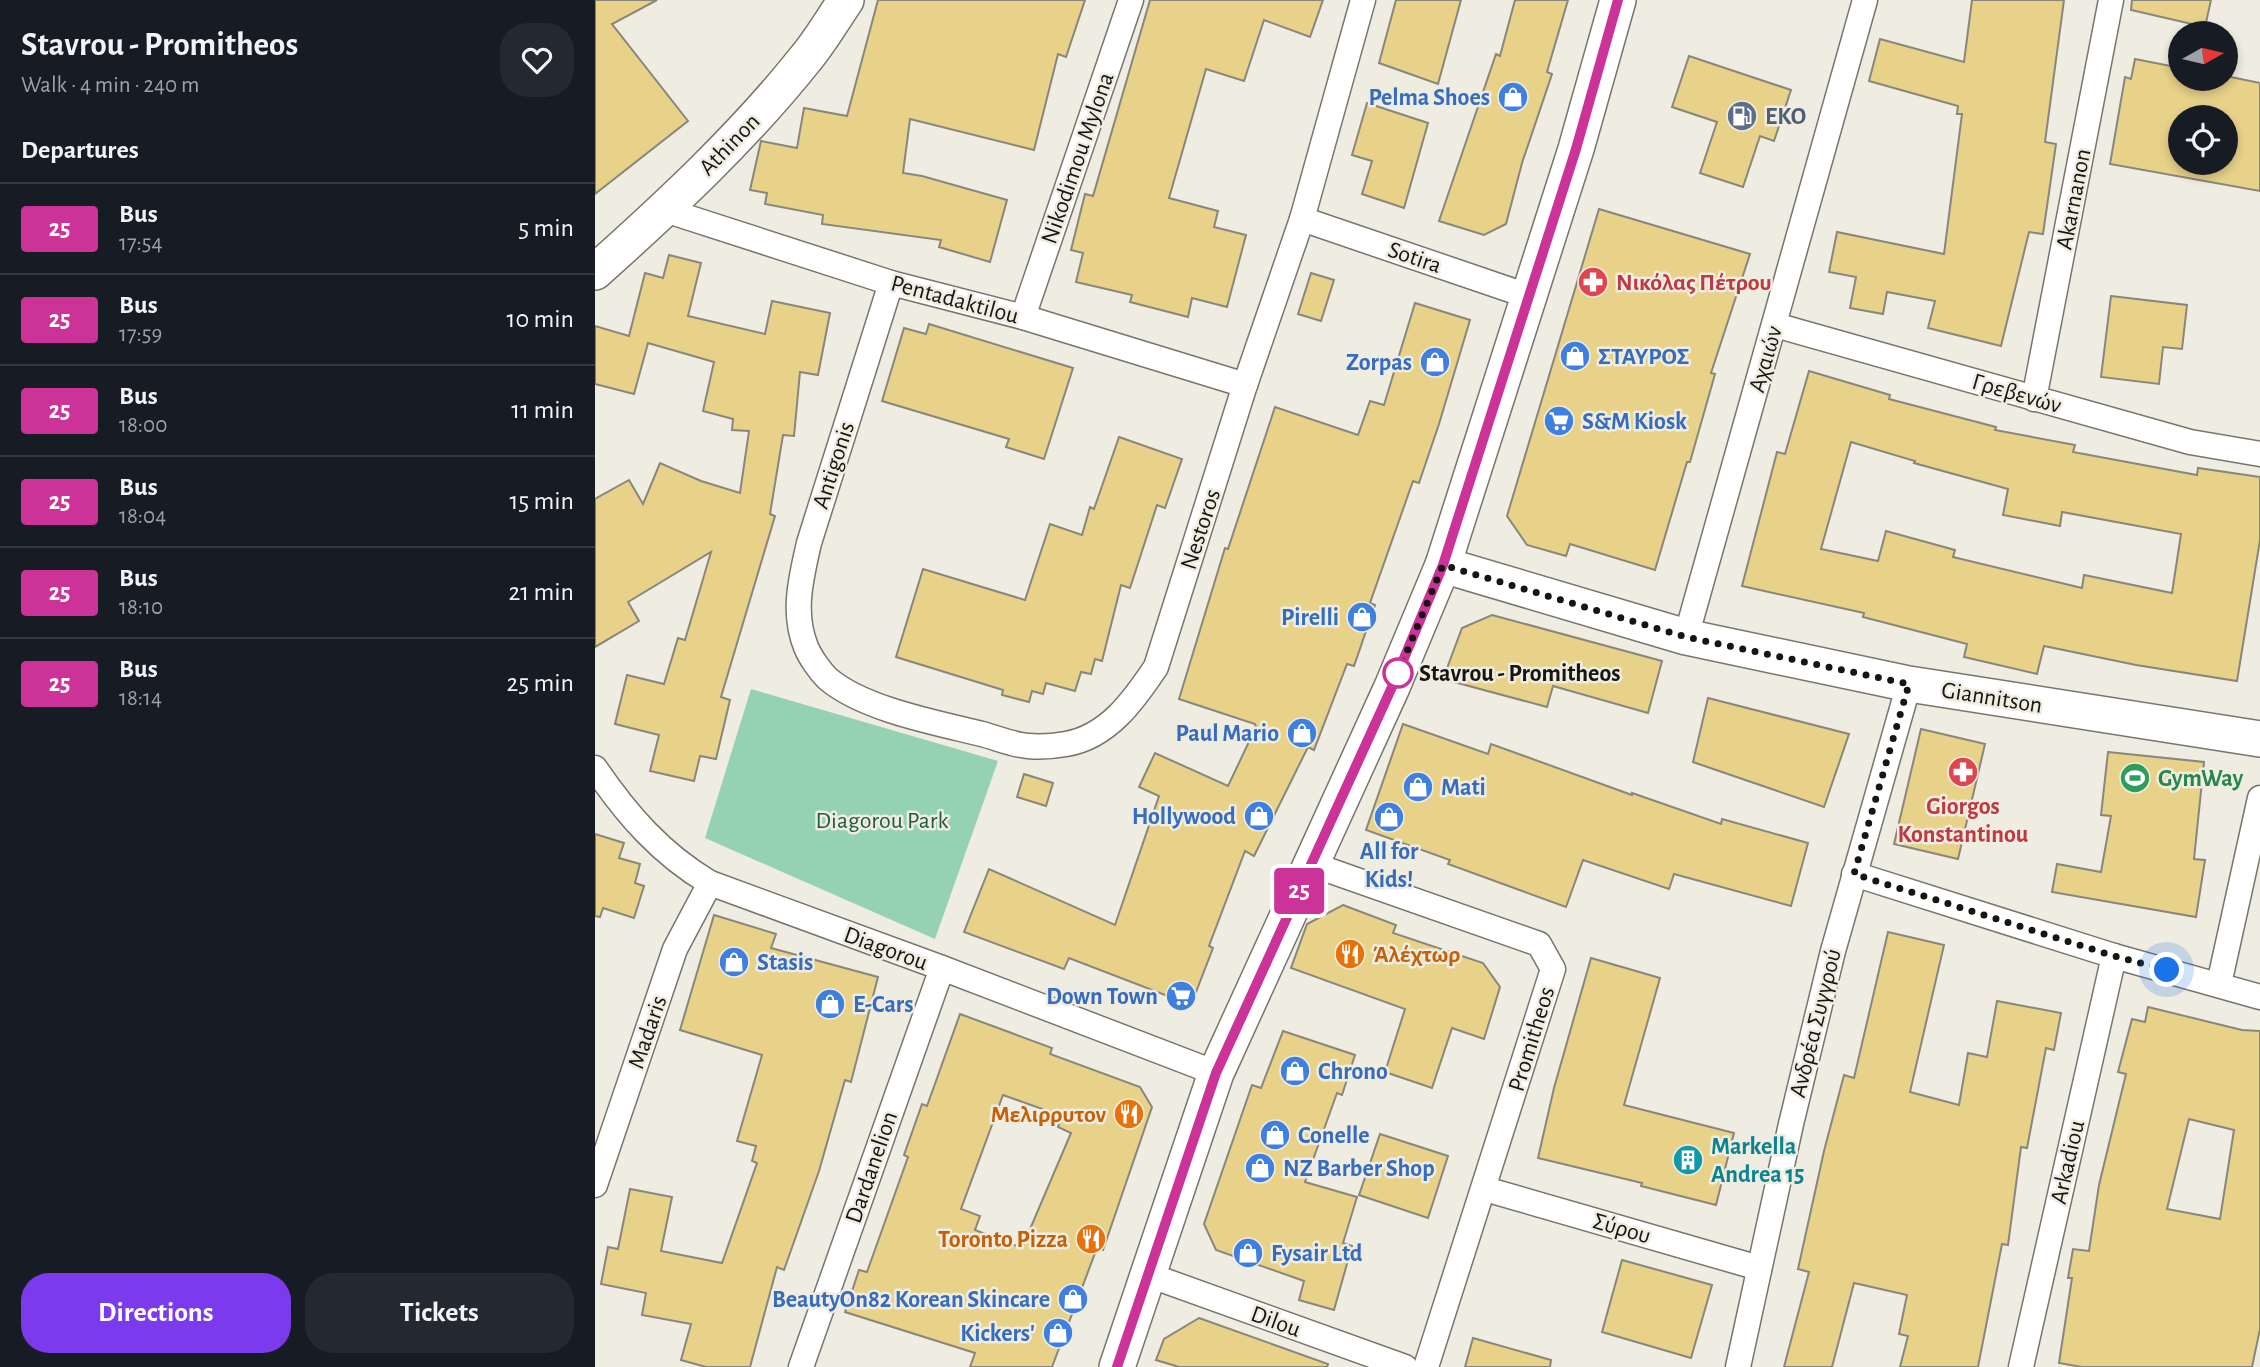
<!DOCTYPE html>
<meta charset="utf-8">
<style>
:root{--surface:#171b24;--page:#242831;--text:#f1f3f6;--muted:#9ea1a6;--line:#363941;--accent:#7c3aed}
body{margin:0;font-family:"Alegreya Sans",sans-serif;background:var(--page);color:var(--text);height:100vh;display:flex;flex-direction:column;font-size:26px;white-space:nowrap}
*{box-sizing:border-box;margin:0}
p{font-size:23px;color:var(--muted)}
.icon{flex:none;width:38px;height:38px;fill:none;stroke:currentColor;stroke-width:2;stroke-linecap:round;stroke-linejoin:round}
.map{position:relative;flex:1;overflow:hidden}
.drawer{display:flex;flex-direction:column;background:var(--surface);width:595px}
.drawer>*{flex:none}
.badge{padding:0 14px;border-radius:5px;font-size:24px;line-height:46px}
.needle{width:46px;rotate:82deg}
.fabs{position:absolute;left:1573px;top:21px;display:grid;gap:14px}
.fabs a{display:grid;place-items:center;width:70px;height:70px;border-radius:50%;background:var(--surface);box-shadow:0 4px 10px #0003;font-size:35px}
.you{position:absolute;width:35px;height:35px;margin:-18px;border:5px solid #fff;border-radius:50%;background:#1a73e8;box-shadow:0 0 0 10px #1a73e833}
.map>.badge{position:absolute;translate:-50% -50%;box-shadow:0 0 0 4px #fff}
h2{padding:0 21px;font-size:26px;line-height:63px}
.round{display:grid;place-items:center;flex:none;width:74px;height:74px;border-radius:28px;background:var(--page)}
.headline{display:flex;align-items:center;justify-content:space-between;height:119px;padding:0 21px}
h1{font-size:33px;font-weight:700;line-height:52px}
.button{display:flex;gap:14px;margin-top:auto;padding:14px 21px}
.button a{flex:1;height:80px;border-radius:28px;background:var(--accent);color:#fff;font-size:28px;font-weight:700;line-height:80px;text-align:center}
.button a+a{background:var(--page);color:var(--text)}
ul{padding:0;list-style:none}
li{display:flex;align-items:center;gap:21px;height:91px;padding:0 21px;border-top:2px solid var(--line)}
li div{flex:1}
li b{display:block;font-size:26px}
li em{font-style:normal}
li .badge{min-width:77px;font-weight:700;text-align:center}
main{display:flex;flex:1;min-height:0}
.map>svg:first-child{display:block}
.green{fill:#94d2b2}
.building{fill:#e8d28a;stroke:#89867c;stroke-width:2;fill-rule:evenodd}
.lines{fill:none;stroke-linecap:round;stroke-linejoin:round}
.street-casing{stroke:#78756c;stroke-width:27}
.secondary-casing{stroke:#78756c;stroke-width:38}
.street{stroke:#fff;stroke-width:24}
.secondary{stroke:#fff;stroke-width:35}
.line-casing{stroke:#fff;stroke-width:16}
.line{stroke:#c39;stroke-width:10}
.walk{stroke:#161511;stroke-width:7;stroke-dasharray:0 12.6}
.stop-dot{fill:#fff;stroke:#c39;stroke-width:3.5}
.labels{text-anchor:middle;stroke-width:5;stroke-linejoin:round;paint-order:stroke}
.shop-label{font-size:24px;font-weight:bold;fill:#366cbe;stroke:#efece1;text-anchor:start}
.service-label{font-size:24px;font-weight:bold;fill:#4e5e75;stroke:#efece1;text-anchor:start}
.street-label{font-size:24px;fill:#161511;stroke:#efece1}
.health-label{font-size:24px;font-weight:bold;fill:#be3a42;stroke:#efece1;text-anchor:start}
.stop-label{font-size:24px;font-weight:bold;fill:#161511;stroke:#efece1;text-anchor:start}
.leisure-label{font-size:24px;font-weight:bold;fill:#27864d;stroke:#efece1;text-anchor:start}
.park-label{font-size:24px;fill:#225c43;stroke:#efece1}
.food-label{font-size:24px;font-weight:bold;fill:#c56008;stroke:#efece1;text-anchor:end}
.culture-label{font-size:24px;font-weight:bold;fill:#0d838f;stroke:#efece1;text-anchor:start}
</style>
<main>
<section class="drawer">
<div class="headline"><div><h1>Stavrou - Promitheos</h1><p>Walk · 4 min · 240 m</p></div><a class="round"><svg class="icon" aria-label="heart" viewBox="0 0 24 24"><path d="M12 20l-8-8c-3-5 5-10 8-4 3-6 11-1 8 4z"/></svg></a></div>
<h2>Departures</h2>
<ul>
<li><span class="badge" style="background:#c39;color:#fff">25</span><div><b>Bus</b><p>17:54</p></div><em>5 min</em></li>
<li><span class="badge" style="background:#c39;color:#fff">25</span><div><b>Bus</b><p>17:59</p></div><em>10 min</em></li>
<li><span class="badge" style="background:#c39;color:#fff">25</span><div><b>Bus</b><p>18:00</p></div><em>11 min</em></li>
<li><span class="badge" style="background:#c39;color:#fff">25</span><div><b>Bus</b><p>18:04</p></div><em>15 min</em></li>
<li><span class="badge" style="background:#c39;color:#fff">25</span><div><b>Bus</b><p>18:10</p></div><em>21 min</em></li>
<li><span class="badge" style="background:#c39;color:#fff">25</span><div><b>Bus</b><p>18:14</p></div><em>25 min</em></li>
</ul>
<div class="button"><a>Directions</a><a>Tickets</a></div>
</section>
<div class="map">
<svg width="1665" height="1367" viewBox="0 0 1665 1367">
<rect width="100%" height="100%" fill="#efece1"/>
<path class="green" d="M 156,689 L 403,761 L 340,939 L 110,838 Z"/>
<g class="building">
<path d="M 0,0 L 62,0 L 17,24 L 93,121 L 0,194 Z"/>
<path d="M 283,0 L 490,0 L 471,57 L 463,54 L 439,150 L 315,119 L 308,173 L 327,176 L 412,200 L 395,262 L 344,247 L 346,240 L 227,224 L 228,215 L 170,204 L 172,193 L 155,190 L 166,141 L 202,148 L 209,108 L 252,116 Z"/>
<path d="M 555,0 L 728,0 L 715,37 L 669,20 L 649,81 L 611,69 L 574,198 L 623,211 L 619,227 L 651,235 L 632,307 L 597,298 L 593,317 L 535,302 L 537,295 L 481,282 L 488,253 L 476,250 L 490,194 L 498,196 Z"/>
<path d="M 801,0 L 866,0 L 843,84 L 784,63 Z"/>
<path d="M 920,0 L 973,0 L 952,72 L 957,74 L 927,163 L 911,224 L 889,235 L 844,221 L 901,54 L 905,56 Z"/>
<path d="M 1377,0 L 1469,0 L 1450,142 L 1461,144 L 1448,234 L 1434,232 L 1406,346 L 1333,328 L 1340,301 L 1292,292 L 1288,314 L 1255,308 L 1261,277 L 1234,272 L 1242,232 L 1349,254 L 1367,114 L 1362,114 L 1363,106 L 1274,81 L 1285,39 L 1369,62 Z"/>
<path d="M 1537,0 L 1616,0 L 1610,27 L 1536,10 Z"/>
<path d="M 1094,56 L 1196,90 L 1179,141 L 1165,136 L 1148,187 L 1105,173 L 1122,122 L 1077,107 Z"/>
<path d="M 1540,59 L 1586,68 L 1586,79 L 1631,79 L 1631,76 L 1665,83 L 1665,191 L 1515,164 L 1530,77 L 1536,79 ZM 1586,117 L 1631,117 L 1631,163 L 1586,163 Z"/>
<path d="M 772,103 L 833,123 L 809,208 L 767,194 L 777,161 L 757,155 Z"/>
<path d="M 1004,209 L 1155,254 L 1116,373 L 1120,374 L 1095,462 L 1092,462 L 1060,570 L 975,544 L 971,556 L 932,545 L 912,516 Z"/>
<path d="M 74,255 L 106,263 L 93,316 L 170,334 L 177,301 L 235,313 L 223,375 L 205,372 L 199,436 L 188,435 L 175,514 L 180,516 L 126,697 L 135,700 L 121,759 L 105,756 L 99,781 L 55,771 L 64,735 L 20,724 L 32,675 L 69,684 L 83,638 L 90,640 L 116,552 L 33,602 L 44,621 L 0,647 L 0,499 L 34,480 L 48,504 L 65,463 L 106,481 L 145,493 L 154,431 L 137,430 L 138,419 L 108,411 L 119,362 L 53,343 L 39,394 L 0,384 L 0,326 L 34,336 L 50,273 L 68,278 Z"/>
<path d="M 716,273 L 739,280 L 726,321 L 703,314 Z"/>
<path d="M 1516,296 L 1592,305 L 1587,349 L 1568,347 L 1564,384 L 1506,377 Z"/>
<path d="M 820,303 L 875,320 L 844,424 L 824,483 L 818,481 L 775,603 L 780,605 L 759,666 L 752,664 L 719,750 L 713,747 L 659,856 L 650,851 L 614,946 L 618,948 L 596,1005 L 474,958 L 469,969 L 369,932 L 394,869 L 520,925 L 564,796 L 544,787 L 560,753 L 633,786 L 661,727 L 660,724 L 584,699 L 630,548 L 633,549 L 680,407 L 763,435 L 775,401 L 789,405 Z"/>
<path d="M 334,324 L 478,368 L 449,459 L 411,447 L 414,439 L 287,401 L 309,328 L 331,334 Z"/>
<path d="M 1214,371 L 1295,395 L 1294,399 L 1401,427 L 1400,430 L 1480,445 L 1478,452 L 1602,475 L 1603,468 L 1665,477 L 1665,540 L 1642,681 L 1541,665 L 1449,646 L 1442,674 L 1369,657 L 1372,644 L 1268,617 L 1269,613 L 1147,586 L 1182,452 L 1190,454 ZM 1256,442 L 1320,461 L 1319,463 L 1413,489 L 1408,515 L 1465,526 L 1467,512 L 1586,534 L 1577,593 L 1489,575 L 1487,588 L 1358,557 L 1360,550 L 1291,531 L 1283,561 L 1226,549 Z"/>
<path d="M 524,437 L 587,459 L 570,508 L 562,505 L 535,588 L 526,585 L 507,661 L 500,659 L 496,674 L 486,672 L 480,691 L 451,683 L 448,694 L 437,691 L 434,702 L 407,695 L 408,690 L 301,657 L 328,569 L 430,600 L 455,524 L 487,535 L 495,507 L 499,509 Z"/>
<path d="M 897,615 L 1067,661 L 1053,713 L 958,686 L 952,707 L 848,679 L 867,628 Z"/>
<path d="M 1113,698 L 1254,734 L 1229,807 L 1098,762 Z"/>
<path d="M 808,724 L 893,754 L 896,744 L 1037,795 L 1037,793 L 1126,824 L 1127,819 L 1213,843 L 1196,906 L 1079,874 L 1074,889 L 988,860 L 971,907 L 853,864 L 855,860 L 771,830 Z"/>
<path d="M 1326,729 L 1390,744 L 1363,859 L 1299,844 Z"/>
<path d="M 1513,752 L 1609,762 L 1599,859 L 1610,860 L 1601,917 L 1457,892 L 1462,864 L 1506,872 L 1516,816 L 1506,815 Z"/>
<path d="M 429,774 L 458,783 L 451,806 L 422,797 Z"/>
<path d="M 0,834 L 29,843 L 24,858 L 45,864 L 40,883 L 49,886 L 39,918 L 8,908 L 5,917 L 0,916 Z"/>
<path d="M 748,905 L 801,925 L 798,933 L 888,963 L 905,987 L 889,1039 L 857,1028 L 837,1088 L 790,1072 L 810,1009 L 696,968 L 712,924 Z"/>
<path d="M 119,915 L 181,934 L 176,948 L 283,977 L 256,1082 L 250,1080 L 224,1171 L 189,1270 L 182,1267 L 155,1367 L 111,1367 L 86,1360 L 96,1324 L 47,1315 L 51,1293 L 6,1284 L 13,1247 L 23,1249 L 35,1189 L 77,1197 L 66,1251 L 127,1263 L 162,1163 L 157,1161 L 161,1146 L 142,1141 L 167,1055 L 85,1030 Z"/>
<path d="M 1293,932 L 1349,945 L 1315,1092 L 1364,1105 L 1373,1053 L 1392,1057 L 1402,1001 L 1466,1013 L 1459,1050 L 1451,1048 L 1432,1148 L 1426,1147 L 1413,1245 L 1407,1244 L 1383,1367 L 1305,1367 L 1313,1336 L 1304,1334 L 1312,1295 L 1259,1283 L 1237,1367 L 1189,1367 L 1214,1272 L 1203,1269 L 1229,1151 L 1249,1075 L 1259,1078 Z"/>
<path d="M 996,958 L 1065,978 L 1029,1105 L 1139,1133 L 1121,1205 L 1046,1186 L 1047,1183 L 943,1158 L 959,1088 Z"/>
<path d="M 1553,1007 L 1647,1030 L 1665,1031 L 1665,1329 L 1657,1367 L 1487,1367 L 1464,1363 L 1477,1278 L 1473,1278 L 1478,1249 L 1494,1251 L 1504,1185 L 1531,1074 L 1523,1072 L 1537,1019 L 1550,1022 ZM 1594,1119 L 1639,1130 L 1625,1219 L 1572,1209 Z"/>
<path d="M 365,1014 L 457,1048 L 455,1054 L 545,1087 L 557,1107 L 508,1250 L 502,1248 L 457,1367 L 375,1367 L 380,1353 L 250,1312 L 264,1270 L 272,1272 L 313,1157 L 309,1155 L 327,1104 L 332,1106 ZM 408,1095 L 467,1116 L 463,1127 L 476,1133 L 427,1248 L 380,1230 L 385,1216 L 366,1209 Z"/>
<path d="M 688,1031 L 760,1055 L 747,1095 L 742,1093 L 710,1182 L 762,1197 L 748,1243 L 757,1246 L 739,1310 L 704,1300 L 709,1281 L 621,1250 L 609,1224 L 657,1085 L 666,1088 Z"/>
<path d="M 785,1134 L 853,1156 L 833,1218 L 764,1195 Z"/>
<path d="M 1027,1260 L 1117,1285 L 1096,1358 L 1007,1332 Z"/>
<path d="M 604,1318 L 733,1364 L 732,1367 L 584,1367 L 561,1360 L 569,1339 Z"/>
<path d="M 878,1338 L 956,1360 L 955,1367 L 870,1367 Z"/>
</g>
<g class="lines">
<g class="street-casing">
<g id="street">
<path d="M 70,210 L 296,283 L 428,317 L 650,385"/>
<path d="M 707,219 L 933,296"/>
<path d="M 296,283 L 214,543 C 206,578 197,613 211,647 C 215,657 225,671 232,678 C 267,709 342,723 387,734 C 402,738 418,745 433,746 C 444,747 460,746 471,744 C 513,737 539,700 561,667 L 650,385 L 707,219 L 768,0"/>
<path d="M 428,317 L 536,0"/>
<path d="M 1180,325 L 1595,442 L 1665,454"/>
<path d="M 1439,399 L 1516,0"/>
<path d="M 1091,637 L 1270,0"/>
<path d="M 0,768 C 32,815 66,854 115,883 L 347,968 L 621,1073"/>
<path d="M 716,864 L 944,944 L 958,969 L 831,1367"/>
<path d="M 1259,874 L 1519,956 L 1665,997"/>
<path d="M 1624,984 L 1665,798"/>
<path d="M 0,1185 L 80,949 L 115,883"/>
<path d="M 890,1189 L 1164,1268"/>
<path d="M 551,1274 L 810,1367"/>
<path d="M 206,1367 L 347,968"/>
<path d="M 1143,1367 L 1196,1124 L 1238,951 L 1314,684"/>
<path d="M 1426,1367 L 1519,956"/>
</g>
</g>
<g class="secondary-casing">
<g id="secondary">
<path d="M 0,272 C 75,205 149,136 211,58 C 226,40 238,19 251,0"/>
<path d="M 848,565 L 1091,637 L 1314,684 L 1665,739"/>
<path d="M 522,1367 L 621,1073 L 797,687 L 848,565 L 981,149 L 1023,0"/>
</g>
</g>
<use href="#street" class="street"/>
<use href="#secondary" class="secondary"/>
</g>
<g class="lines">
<g class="line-casing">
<path id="line" d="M 522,1367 L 621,1073 L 797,687 L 848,565 L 981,149 L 1023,0"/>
</g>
<use href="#line" class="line"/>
<path class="walk" d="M 803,673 L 848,565 L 1091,637 L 1314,684 L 1259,874 L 1519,956 L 1572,970"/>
</g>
<defs>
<g id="shop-disc" transform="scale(1.575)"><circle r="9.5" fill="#3f7fe0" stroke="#efece1"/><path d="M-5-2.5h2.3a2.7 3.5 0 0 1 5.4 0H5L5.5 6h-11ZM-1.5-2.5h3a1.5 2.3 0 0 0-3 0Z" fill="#fff"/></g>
<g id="fuel-disc" transform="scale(1.575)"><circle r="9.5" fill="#5c6f8a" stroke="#efece1"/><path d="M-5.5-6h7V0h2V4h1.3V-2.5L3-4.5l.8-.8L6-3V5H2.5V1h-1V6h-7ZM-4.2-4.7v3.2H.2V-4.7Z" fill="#fff"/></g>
<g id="pharmacy-disc" transform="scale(1.575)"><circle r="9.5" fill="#e0444e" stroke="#efece1"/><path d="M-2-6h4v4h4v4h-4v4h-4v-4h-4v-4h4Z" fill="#fff"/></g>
<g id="supermarket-disc" transform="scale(1.575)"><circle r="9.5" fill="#3f7fe0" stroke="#efece1"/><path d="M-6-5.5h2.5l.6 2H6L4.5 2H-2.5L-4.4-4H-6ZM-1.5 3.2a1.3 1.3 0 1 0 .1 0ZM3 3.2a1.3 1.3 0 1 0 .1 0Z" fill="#fff"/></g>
<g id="stadium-disc" transform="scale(1.575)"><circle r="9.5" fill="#2e9e5b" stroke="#efece1"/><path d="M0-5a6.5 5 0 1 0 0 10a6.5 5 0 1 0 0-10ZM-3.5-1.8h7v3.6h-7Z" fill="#fff"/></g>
<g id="restaurant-disc" transform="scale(1.575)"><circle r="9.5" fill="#e8710a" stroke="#efece1"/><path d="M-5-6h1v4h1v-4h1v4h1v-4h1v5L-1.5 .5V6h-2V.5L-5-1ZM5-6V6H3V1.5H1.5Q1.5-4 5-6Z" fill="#fff"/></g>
<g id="building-disc" transform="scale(1.575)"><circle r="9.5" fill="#0f9aa8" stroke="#efece1"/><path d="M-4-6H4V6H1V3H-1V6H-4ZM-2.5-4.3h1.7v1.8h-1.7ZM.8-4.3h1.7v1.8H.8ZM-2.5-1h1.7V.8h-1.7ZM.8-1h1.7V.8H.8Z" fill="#fff"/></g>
</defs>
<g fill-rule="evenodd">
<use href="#shop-disc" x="918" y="97"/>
<use href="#fuel-disc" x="1147" y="116"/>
<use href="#pharmacy-disc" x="998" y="282"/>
<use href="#shop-disc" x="980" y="356"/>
<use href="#shop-disc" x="840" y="362"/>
<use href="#supermarket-disc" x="964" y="421"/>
<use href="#shop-disc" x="767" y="617"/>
<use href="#shop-disc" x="707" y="733"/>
<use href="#pharmacy-disc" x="1368" y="772"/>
<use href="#stadium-disc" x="1540" y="778"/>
<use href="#shop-disc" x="823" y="787"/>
<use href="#shop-disc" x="664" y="816"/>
<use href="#shop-disc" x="794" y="817"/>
<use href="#restaurant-disc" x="755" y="954"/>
<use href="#shop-disc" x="139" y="962"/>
<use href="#supermarket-disc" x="586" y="996"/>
<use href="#shop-disc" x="235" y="1004"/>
<use href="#shop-disc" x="700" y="1071"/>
<use href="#restaurant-disc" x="534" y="1114"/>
<use href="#shop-disc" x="680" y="1135"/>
<use href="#building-disc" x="1093" y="1160"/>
<use href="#shop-disc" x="665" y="1168"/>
<use href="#restaurant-disc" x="496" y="1239"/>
<use href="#shop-disc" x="653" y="1253"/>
<use href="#shop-disc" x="478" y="1299"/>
<use href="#shop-disc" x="463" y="1333"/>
</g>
<circle class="stop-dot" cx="803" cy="673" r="14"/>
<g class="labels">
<g class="shop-label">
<text x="895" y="105" text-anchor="end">Pelma Shoes</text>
<text x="1003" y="364">ΣΤΑΥΡΟΣ</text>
<text x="817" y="370" text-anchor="end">Zorpas</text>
<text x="987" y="429">S&amp;M Kiosk</text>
<text x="744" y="625" text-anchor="end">Pirelli</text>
<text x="684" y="741" text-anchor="end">Paul Mario</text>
<text x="846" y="795">Mati</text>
<text x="641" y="824" text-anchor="end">Hollywood</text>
<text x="794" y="859" text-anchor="middle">All for<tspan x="794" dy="28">Kids!</tspan></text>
<text x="162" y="970">Stasis</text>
<text x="563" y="1004" text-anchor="end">Down Town</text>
<text x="258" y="1012">E-Cars</text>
<text x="723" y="1079">Chrono</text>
<text x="703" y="1143">Conelle</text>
<text x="688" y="1176">NZ Barber Shop</text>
<text x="676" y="1261">Fysair Ltd</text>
<text x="455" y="1307" text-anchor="end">BeautyOn82 Korean Skincare</text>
<text x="440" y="1341" text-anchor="end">Kickers'</text>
</g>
<g class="service-label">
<text x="1170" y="124">EKO</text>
</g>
<g class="street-label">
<text transform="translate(134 144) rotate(-46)" y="8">Athinon</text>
<text transform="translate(482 158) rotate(-71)" y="8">Nikodimou Mylona</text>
<text transform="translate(1478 199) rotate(-79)" y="8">Akarnanon</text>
<text transform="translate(820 257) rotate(19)" y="8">Sotira</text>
<text transform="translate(360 299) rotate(15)" y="8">Pentadaktilou</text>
<text transform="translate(1170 359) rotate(-74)" y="8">Αχαιών</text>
<text transform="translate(1422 393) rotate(16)" y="8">Γρεβενών</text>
<text transform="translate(238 465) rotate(-72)" y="8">Antigonis</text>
<text transform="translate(605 529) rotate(-72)" y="8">Nestoros</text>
<text transform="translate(1397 697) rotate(9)" y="8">Giannitson</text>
<text transform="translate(291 948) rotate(20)" y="8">Diagorou</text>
<text transform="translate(1220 1023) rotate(-76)" y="8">Ανδρέα Συγγρού</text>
<text transform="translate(52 1032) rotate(-71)" y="8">Madaris</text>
<text transform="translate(936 1039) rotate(-73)" y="8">Promitheos</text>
<text transform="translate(1472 1162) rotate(-77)" y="8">Arkadiou</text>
<text transform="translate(276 1167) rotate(-71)" y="8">Dardanelion</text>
<text transform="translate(1027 1228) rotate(16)" y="8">Σύρου</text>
<text transform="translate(681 1321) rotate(20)" y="8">Dilou</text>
</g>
<g class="health-label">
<text x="1021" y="290">Νικόλας Πέτρου</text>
<text x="1368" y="814" text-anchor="middle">Giorgos<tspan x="1368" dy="28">Konstantinou</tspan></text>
</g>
<g class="stop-label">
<text x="824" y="681">Stavrou - Promitheos</text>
</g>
<g class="leisure-label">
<text x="1563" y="786">GymWay</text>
</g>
<g class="park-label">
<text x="287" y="828">Diagorou Park</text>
</g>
<g class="food-label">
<text x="778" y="962" text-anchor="start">Άλέχτωρ</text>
<text x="511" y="1122">Μελιρρυτον</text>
<text x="473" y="1247">Toronto Pizza</text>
</g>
<g class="culture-label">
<text x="1116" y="1154">Markella<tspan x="1116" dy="28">Andrea 15</tspan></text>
</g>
</g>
</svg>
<div class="fabs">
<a><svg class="needle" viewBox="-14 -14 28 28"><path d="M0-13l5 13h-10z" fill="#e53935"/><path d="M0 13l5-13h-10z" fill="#9ea1a6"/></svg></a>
<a><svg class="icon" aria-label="locate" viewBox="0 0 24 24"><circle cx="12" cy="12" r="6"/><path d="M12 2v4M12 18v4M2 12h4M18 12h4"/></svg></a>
</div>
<div class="you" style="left:1572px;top:970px"></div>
<b class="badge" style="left:704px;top:891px;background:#c39;color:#fff">25</b>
</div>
</main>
